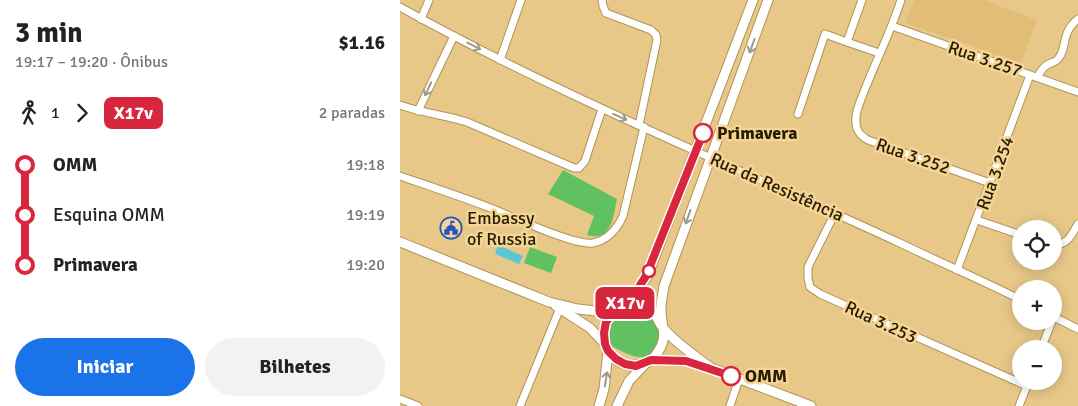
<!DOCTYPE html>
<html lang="pt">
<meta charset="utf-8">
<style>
:root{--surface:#fff;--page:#f2f2f2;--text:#222;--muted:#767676;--accent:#1a73e8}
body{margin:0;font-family:Signika,sans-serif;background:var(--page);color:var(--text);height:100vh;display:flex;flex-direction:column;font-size:19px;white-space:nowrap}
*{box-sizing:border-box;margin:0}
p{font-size:16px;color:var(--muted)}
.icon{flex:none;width:28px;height:28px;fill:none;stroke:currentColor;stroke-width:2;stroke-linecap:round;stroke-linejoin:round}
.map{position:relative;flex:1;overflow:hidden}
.side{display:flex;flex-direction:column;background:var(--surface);width:400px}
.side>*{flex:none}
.badge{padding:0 10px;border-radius:8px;font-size:18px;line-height:32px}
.fabs{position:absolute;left:612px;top:220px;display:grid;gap:10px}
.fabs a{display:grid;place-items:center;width:50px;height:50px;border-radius:50%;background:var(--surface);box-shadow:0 2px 12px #0003;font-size:25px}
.map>.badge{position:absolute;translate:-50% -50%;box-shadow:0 0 0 2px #fff}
.legs{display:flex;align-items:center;gap:8px;height:55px;padding:0 15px;font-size:16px}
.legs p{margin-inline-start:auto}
.head{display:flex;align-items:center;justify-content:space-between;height:85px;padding:0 15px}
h1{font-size:28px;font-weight:700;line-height:38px}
.action{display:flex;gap:10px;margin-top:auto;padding:10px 15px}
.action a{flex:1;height:58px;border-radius:30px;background:var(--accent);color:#fff;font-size:20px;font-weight:700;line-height:58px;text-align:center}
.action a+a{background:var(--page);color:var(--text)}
ul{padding:0 15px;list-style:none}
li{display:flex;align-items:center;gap:18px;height:50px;font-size:19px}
li i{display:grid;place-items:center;width:8px;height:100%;margin:0 6px;background:currentColor}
li i::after{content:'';width:12px;height:12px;margin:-6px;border:4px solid;border-radius:50%;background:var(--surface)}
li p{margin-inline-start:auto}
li:first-child i{background:linear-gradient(#0000 50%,currentColor 0)}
li:last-child i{background:linear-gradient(currentColor 50%,#0000 0)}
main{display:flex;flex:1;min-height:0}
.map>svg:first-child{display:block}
.built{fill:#e2bd77}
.green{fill:#61c060}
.water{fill:#5ac8d2}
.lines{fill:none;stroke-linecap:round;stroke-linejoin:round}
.minor-casing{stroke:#b29355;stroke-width:9}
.major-casing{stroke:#b29355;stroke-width:11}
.minor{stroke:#fff;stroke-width:7}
.major{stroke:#fff;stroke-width:9}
.oneway{stroke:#9e998d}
.line-1-casing{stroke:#fff;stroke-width:11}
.line-1{stroke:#d7263d;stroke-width:8}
.stop-1-dot{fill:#fff;stroke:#d7263d;stroke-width:2.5}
.labels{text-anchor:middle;stroke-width:5;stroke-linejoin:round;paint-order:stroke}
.street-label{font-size:18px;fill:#281c02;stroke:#f5d595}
.stop-label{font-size:18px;font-weight:bold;fill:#281c02;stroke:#f5d595;text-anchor:start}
.poi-label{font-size:18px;fill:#281c02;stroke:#f5d595;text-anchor:start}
</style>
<main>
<section class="side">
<div class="head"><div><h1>3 min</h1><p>19:17 – 19:20 · Ônibus</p></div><b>$1.16</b></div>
<div class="legs"><svg class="icon" aria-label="walk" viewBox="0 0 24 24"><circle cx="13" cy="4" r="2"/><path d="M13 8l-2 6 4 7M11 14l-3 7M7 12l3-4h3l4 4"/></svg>1<svg class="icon" aria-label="forward" viewBox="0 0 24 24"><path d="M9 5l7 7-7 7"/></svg><b class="badge" style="background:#d7263d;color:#fff">X17v</b><p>2 paradas</p></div>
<ul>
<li><i style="color:#d7263d"></i><b>OMM</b><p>19:18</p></li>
<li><i style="color:#d7263d"></i><span>Esquina OMM</span><p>19:19</p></li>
<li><i style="color:#d7263d"></i><b>Primavera</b><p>19:20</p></li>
</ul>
<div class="action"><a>Iniciar</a><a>Bilhetes</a></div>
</section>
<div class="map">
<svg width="678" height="406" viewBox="0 0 678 406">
<rect width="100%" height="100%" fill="#e8c889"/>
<path class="built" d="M 514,0 L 586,0 L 586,1 L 637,20 L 621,63 L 505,23 Z"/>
<g class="green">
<path d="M 163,170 L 217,199 C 213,217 212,242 187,235 L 194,216 L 148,194 Z"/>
<path d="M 130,247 L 157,257 L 151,273 L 124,263 Z"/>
<path d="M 232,308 L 254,318 L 265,333 L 251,357 C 237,360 222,352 210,345 C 200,316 202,313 232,308 Z"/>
</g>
<path class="water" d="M 98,245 L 123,256 L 119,264 L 95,254 Z"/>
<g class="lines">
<g class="minor-casing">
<g id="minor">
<path d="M 202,0 L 203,6 L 206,13 L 251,30 L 256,35 L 257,40 L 239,125"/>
<path d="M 462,0 L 447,42 L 479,53"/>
<path d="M 501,0 C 491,31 477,59 465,89 C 462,98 456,109 456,118 C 455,129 459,135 468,140 L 590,183"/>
<path d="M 0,7 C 162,97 334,166 502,244 C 541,263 582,280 621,300"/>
<path d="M 21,19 L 29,0"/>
<path d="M 492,26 L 678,92"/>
<path d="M 100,60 L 121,0"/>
<path d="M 637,77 C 640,73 643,67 647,65 C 651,62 655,63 658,59 C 668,48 660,33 678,19"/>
<path d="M 0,105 C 22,113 45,115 67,122 L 174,168 L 179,168 L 185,161 L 202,109"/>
<path d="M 18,111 L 54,36"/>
<path d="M 398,114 L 425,34 L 447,42"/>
<path d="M 0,176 C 29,186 59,196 88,207 C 109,215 174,246 193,243 C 208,240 217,229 223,216 L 244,127"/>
<path d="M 435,213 L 408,267 L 408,278 L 410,287 L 420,294 L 627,386"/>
<path d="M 577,220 L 621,235"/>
<path d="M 654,245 C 669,244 671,235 678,224"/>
<path d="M 557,270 L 630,75"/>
<path d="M 654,317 L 678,329"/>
<path d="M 641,349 L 652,321"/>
<path d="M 0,399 L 18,406"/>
<path d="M 120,406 L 160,308"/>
<path d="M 330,406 L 339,379"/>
<path d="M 619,406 L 629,381"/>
</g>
</g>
<g class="major-casing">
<g id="major">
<path d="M 0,242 L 149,302 L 178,309 L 213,313"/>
<path d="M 156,306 L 190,328 L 205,344"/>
<path d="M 220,308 L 237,290 L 247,277 L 353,0"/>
<path d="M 251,360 L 286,361 L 311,368 L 411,406"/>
<path d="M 311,368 C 295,356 277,344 264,329 C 259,324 257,315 251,310 C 246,306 236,305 230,306 C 187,316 202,374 243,364 C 248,363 251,360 255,356 C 270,337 261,329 261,309 C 261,301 263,293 264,286 L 368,0"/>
<path d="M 199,406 L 204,389 L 208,351"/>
<path d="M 217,406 L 229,381 L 246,363"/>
</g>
</g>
<use href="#minor" class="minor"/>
<use href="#major" class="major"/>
</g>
<defs><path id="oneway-shaft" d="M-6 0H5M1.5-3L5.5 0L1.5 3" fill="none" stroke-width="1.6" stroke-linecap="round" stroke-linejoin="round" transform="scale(1.25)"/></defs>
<g class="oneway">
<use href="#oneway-shaft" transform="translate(74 46) rotate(27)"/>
<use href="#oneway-shaft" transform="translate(352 46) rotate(110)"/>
<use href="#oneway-shaft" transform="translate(28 89) rotate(115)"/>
<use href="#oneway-shaft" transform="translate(220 117) rotate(24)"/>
<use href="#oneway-shaft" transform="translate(288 217) rotate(110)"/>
<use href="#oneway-shaft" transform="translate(206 379) rotate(-81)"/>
</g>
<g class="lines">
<g class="line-1-casing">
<path id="line-1" d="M 303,133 L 246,276 L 237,290 L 213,313 L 206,322 L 204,333 L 205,344 L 208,351 L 216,359 L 225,364 L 236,366 L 251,360 L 286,361 L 331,376"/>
</g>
<use href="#line-1" class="line-1"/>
</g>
<defs>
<g id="civic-ring" transform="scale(1.125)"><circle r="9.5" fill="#f5d595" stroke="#2454c2" stroke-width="1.5"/><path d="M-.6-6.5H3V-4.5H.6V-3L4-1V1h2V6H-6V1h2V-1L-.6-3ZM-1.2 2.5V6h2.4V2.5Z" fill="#2454c2"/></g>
</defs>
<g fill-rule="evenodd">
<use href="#civic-ring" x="51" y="228"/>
</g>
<g class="stop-1-dot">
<circle cx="303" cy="133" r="9"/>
<circle cx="249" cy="271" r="6"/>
<circle cx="331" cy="376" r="9"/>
</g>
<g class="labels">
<g class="street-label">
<text transform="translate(585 59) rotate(19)" y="6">Rua 3.257</text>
<text transform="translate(513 156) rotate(19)" y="6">Rua 3.252</text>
<text transform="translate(595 173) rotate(-70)" y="6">Rua 3.254</text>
<text transform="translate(377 187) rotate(24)" y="6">Rua da Resistência</text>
<text transform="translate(481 322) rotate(25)" y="6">Rua 3.253</text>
</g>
<g class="stop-label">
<text x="317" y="139">Primavera</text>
<text x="345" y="382">OMM</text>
</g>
<g class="poi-label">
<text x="67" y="224">Embassy<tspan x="67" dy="21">of Russia</tspan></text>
</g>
</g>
</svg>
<div class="fabs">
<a><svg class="icon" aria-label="locate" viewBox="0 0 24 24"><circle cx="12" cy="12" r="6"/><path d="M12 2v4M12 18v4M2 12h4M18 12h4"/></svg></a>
<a>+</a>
<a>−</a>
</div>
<b class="badge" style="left:225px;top:303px;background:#d7263d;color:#fff">X17v</b>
</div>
</main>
